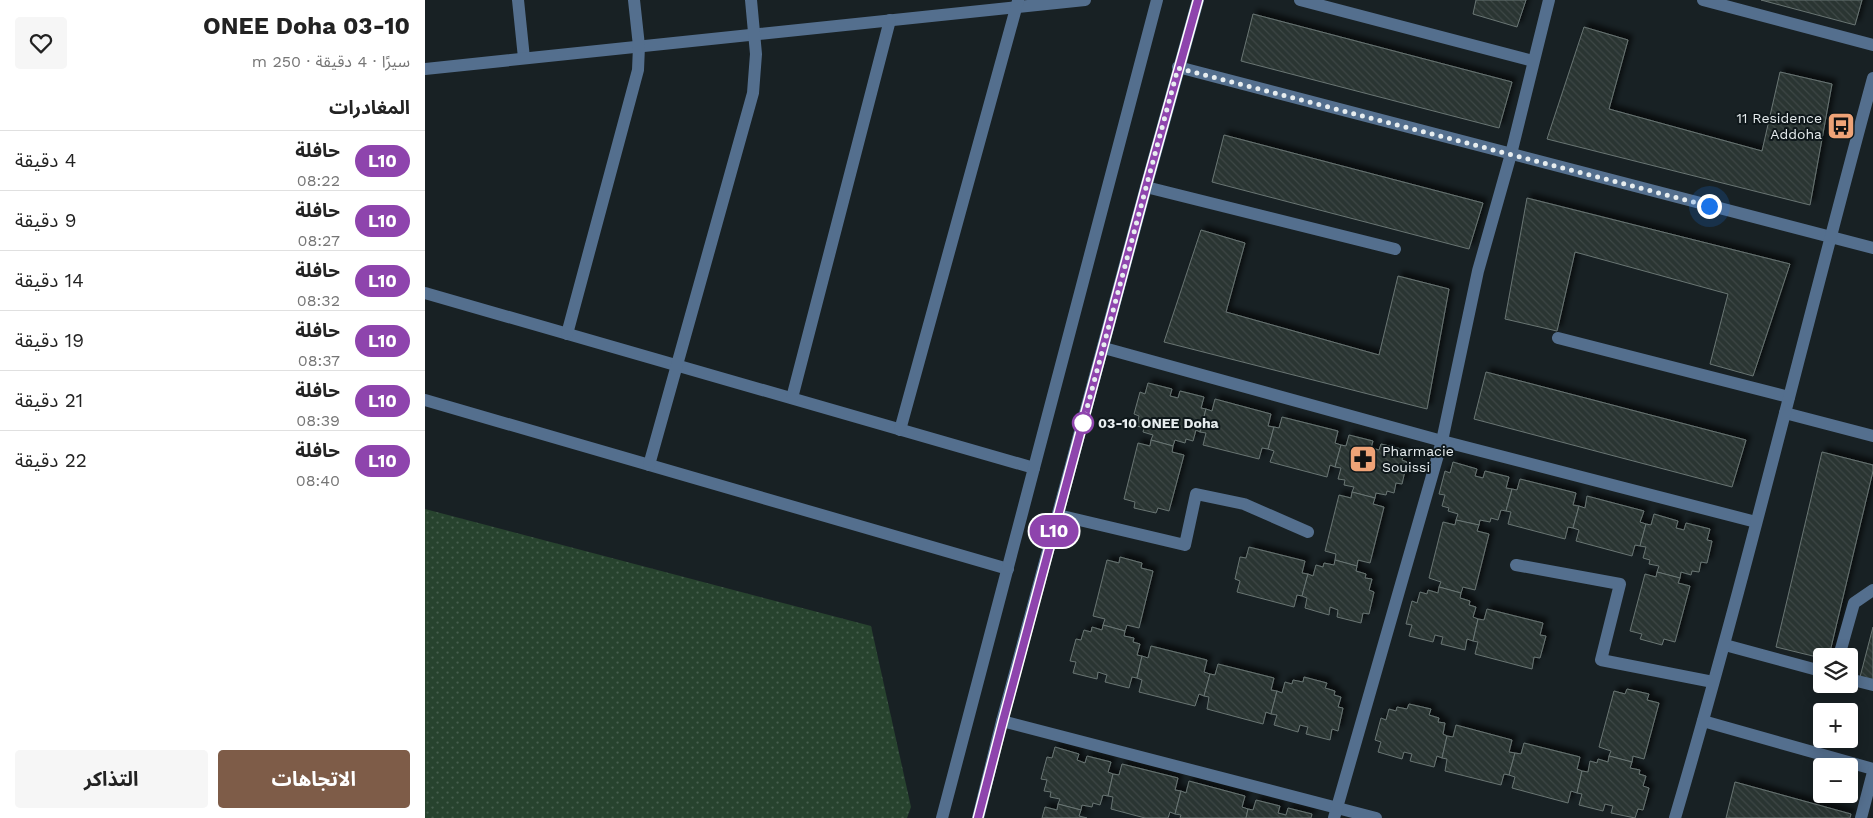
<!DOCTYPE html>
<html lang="ar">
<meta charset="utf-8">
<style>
:root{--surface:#fff;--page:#f6f6f6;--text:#222;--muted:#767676;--line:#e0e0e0;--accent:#7e5c48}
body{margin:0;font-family:"Work Sans","Noto Sans Arabic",sans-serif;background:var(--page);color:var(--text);direction:rtl;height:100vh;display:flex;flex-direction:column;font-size:19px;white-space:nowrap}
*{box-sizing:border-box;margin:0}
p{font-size:16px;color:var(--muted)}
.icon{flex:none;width:28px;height:28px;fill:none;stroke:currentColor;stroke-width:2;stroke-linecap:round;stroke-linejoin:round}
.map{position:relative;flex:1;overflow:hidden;direction:ltr}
.details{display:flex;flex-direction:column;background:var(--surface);width:425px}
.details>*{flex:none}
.badge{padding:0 10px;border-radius:16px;font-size:18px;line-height:32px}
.controls{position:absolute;left:1388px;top:648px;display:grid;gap:10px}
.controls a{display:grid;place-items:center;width:45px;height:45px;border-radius:5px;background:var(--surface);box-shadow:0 2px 12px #0003;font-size:25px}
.you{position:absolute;width:25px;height:25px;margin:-12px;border:4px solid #fff;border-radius:50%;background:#1a73e8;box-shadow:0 0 0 8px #1a73e833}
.map>.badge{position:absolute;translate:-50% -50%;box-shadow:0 0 0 2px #fff}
h2{padding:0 15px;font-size:19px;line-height:45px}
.round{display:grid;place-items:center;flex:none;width:52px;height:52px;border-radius:5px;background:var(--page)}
.head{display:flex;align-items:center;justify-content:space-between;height:85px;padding:0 15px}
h1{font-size:24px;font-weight:700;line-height:38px}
.action{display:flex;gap:10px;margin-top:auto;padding:10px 15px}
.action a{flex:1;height:58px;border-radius:5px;background:var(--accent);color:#fff;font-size:20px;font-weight:700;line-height:58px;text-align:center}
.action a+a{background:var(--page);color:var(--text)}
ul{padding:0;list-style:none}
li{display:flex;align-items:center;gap:15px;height:60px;padding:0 15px;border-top:1px solid var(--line)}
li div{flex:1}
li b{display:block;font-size:19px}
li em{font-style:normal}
li .badge{min-width:55px;font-weight:700;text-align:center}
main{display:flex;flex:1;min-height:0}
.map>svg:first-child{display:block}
.grass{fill:url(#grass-dots)}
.building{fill:url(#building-back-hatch);stroke:#697573;filter:url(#shadow)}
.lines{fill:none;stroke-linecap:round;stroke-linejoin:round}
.minor{stroke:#546f8e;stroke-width:12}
.line-casing{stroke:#fff;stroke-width:11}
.line{stroke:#8e44ad;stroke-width:8}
.walk{stroke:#e7edef;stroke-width:5;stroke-dasharray:0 9}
.stop-dot{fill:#fff;stroke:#8e44ad;stroke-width:2.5}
.labels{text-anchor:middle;stroke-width:4;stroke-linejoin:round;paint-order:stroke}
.poi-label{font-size:14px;fill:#e7edef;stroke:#0f181b;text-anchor:end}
.stop-label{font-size:14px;font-weight:bold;fill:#e7edef;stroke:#0f181b;text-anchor:start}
</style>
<main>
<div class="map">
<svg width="1448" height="818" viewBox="0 0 1448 818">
<defs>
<pattern id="grass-dots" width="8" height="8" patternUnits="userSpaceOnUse" patternTransform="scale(1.25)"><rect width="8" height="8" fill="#27432e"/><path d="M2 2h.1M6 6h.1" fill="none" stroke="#465e4d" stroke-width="1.8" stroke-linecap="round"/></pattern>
<pattern id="building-back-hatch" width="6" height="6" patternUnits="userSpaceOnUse" patternTransform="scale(1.25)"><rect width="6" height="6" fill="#293432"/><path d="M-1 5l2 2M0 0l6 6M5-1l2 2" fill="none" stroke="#3e4846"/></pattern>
<filter id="shadow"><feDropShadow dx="4.5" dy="-4.5" stdDeviation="2.5" flood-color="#0009"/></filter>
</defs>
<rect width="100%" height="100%" fill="#182124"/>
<path class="grass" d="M 0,509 L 446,626 L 486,807 L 482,818 L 0,818 Z"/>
<g class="building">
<path d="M 1051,0 L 1101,0 L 1092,27 L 1048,14 Z"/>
<path d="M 1336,0 L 1437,0 L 1430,25 Z"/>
<path d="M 828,14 L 1087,82 L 1074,128 L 816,61 Z"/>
<path d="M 1159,27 L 1203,40 L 1184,109 L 1337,151 L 1355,72 L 1407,84 L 1385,205 L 1122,139 Z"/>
<path d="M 799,135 L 1058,203 L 1044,249 L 787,182 Z"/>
<path d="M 1102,198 L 1365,264 L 1328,376 L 1285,364 L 1303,294 L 1150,252 L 1132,331 L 1080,319 Z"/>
<path d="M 776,230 L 820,243 L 801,312 L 954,355 L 973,276 L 1024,289 L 1002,409 L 739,342 Z"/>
<path d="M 1061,372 L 1321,440 L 1307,487 L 1049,419 Z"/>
<path d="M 723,383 L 747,389 L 745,396 L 753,398 L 755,391 L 779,397 L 776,408 L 781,409 L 775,432 L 771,430 L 768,441 L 761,439 L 760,443 L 750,440 L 748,446 L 726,440 L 728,435 L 718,432 L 719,428 L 712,426 L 714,416 L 709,414 L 715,392 L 720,394 Z"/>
<path d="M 790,399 L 846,414 L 843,426 L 849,427 L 843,449 L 837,448 L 834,459 L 778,445 L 781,433 L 775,432 L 781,409 L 787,411 Z"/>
<path d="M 857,417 L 913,431 L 910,443 L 916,445 L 910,467 L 905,465 L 902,477 L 845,462 L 849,451 L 843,449 L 849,427 L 854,428 Z"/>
<path d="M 924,435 L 948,441 L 946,448 L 954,450 L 956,444 L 980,450 L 977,460 L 982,462 L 977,484 L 971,483 L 969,493 L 962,491 L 961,495 L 951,493 L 950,498 L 927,492 L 929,487 L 919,485 L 920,480 L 913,479 L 916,468 L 910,467 L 916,445 L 921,446 Z"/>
<path d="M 726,440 L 748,446 L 747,452 L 759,455 L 744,511 L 733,508 L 731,513 L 709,508 L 710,502 L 699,499 L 713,443 L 725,446 Z"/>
<path d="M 1397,452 L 1448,465 L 1448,471 L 1404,656 L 1396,656 L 1396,658 L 1351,647 Z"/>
<path d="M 1028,462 L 1052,469 L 1050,476 L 1058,478 L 1060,471 L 1084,477 L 1081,488 L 1087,489 L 1081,511 L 1076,510 L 1073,520 L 1066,518 L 1065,522 L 1055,520 L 1054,525 L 1031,520 L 1033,514 L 1023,511 L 1024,508 L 1017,506 L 1020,495 L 1014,494 L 1020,471 L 1025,473 Z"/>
<path d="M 1095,479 L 1151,493 L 1148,505 L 1154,506 L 1148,528 L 1143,527 L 1140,539 L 1083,524 L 1086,512 L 1081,511 L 1087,489 L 1092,490 Z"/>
<path d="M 927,492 L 950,498 L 948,504 L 959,507 L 945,563 L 933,560 L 932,566 L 910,560 L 911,554 L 900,551 L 914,495 L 926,498 Z"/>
<path d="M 1162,496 L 1219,511 L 1215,522 L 1221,524 L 1215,546 L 1210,545 L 1207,556 L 1151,541 L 1154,530 L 1148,528 L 1154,506 L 1160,508 Z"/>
<path d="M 1229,514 L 1253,521 L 1251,528 L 1259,530 L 1261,523 L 1285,529 L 1282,540 L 1287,541 L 1282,563 L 1276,562 L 1274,572 L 1267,571 L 1266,575 L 1256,572 L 1255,578 L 1232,572 L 1234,566 L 1224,564 L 1225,560 L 1218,558 L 1221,547 L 1215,546 L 1221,524 L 1226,525 Z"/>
<path d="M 1031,520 L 1054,525 L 1052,531 L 1064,534 L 1050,590 L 1038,587 L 1036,593 L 1014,587 L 1016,582 L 1004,578 L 1018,522 L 1030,525 Z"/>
<path d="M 824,547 L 880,561 L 877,573 L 883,574 L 877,596 L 872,595 L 869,607 L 812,592 L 815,581 L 810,579 L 815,557 L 821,558 Z"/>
<path d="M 695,557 L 717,563 L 716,568 L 728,571 L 714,628 L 702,625 L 700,631 L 678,625 L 680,619 L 668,616 L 682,560 L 694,563 Z"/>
<path d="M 910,560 L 932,566 L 931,571 L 941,574 L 940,578 L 947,579 L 944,590 L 949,592 L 944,614 L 938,613 L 936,623 L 912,617 L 913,610 L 905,607 L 904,615 L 880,608 L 882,598 L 877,596 L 883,574 L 888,576 L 891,565 L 898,567 L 899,563 L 909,565 Z"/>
<path d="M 1232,572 L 1255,578 L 1253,583 L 1265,586 L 1250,642 L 1239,639 L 1237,645 L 1215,639 L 1217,634 L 1205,631 L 1220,574 L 1231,577 Z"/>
<path d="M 1014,587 L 1036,593 L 1035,598 L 1045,601 L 1044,605 L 1051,607 L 1048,617 L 1053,619 L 1048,641 L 1042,639 L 1040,650 L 1016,644 L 1018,637 L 1010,635 L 1008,642 L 984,636 L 987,625 L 981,624 L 987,601 L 992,603 L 995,592 L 1002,594 L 1003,590 L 1013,593 Z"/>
<path d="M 1062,609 L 1118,623 L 1115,635 L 1121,636 L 1115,658 L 1109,657 L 1107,669 L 1050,654 L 1053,642 L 1048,641 L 1053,619 L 1059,620 Z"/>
<path d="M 678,625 L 700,631 L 699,636 L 709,638 L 708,642 L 715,644 L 712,655 L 717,656 L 712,678 L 707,677 L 704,688 L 680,682 L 682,675 L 673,672 L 672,679 L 648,673 L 651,662 L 645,661 L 651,639 L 656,640 L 659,630 L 666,632 L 667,627 L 677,630 Z"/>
<path d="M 1448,627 L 1448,681 L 1435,677 Z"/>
<path d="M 726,646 L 782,660 L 779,672 L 785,674 L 779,696 L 774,694 L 770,706 L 714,692 L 717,680 L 712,678 L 717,656 L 723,658 Z"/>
<path d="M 793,664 L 849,678 L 846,690 L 852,691 L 846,714 L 841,712 L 838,724 L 782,709 L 784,697 L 779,696 L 785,674 L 790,675 Z"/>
<path d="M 879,677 L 902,683 L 900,688 L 910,691 L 909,695 L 916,697 L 913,707 L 918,708 L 913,731 L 907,729 L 905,740 L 881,734 L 883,727 L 875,725 L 873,732 L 849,725 L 852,715 L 846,714 L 852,691 L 857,693 L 860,682 L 867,684 L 868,680 L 878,682 Z"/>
<path d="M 1202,689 L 1224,694 L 1222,700 L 1234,703 L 1219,759 L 1208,756 L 1207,762 L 1184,756 L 1186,751 L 1174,747 L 1189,691 L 1200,694 Z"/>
<path d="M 984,704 L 1006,709 L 1004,715 L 1014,718 L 1013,722 L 1020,723 L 1018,734 L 1022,736 L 1017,758 L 1012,756 L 1009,767 L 985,761 L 987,754 L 979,752 L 977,759 L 953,752 L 956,742 L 950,740 L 956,718 L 961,720 L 964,709 L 971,711 L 972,707 L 982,709 Z"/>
<path d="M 1031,725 L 1087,740 L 1084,752 L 1090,753 L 1084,775 L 1079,774 L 1076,785 L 1020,771 L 1022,759 L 1017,758 L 1022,736 L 1028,737 Z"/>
<path d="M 1099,743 L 1155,757 L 1152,769 L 1157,771 L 1152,793 L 1146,791 L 1143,803 L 1087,788 L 1090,777 L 1084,775 L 1090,753 L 1096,754 Z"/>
<path d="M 630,747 L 654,754 L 652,760 L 660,763 L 662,756 L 686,762 L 683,772 L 688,774 L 683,796 L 678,795 L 675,805 L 668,803 L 667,807 L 657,805 L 656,810 L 633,804 L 635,799 L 625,797 L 626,792 L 619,791 L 622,780 L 616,779 L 622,757 L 627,758 Z"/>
<path d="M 1184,756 L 1207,762 L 1205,768 L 1215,770 L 1214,774 L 1221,776 L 1218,786 L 1224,788 L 1218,810 L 1213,809 L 1210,818 L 1186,813 L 1188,806 L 1180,804 L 1178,811 L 1154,805 L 1157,794 L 1152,793 L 1157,771 L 1163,772 L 1165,761 L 1172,763 L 1173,759 L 1183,762 Z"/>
<path d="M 697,764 L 753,778 L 750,790 L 756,791 L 750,814 L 745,812 L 743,818 L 720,818 L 686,809 L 688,797 L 683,796 L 688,774 L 694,775 Z"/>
<path d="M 764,781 L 820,796 L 817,807 L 823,809 L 821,818 L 755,818 L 756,815 L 750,814 L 756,791 L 761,793 Z"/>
<path d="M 1310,782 L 1426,814 L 1425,818 L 1301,818 Z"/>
<path d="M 831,800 L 855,806 L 853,813 L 861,815 L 863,808 L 887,814 L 886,818 L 821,818 L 823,809 L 828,810 Z"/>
<path d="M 633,804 L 656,810 L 654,816 L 662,818 L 617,818 L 620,807 L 632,810 Z"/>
</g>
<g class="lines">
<g class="minor">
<path d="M 93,0 L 99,58"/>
<path d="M 875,0 L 1108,61"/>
<path d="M 1278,0 L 1448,45"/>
<path d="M 753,67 L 1448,248"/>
<path d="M 0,69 L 660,0"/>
<path d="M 721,187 L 970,249"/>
<path d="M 0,293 L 609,468"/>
<path d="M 142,334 L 213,70 L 214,46 L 209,0"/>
<path d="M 1133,338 L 1364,397"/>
<path d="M 679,348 L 1017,441 L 1331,522"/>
<path d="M 367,398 L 465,20"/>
<path d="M 0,400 L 583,569"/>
<path d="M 1360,413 L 1448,436"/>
<path d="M 475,430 L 593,1"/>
<path d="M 224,465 L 328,93 L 331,54 L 326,0"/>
<path d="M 633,515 L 760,545 L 771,494 L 819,504 L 883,532"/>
<path d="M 1091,565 L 1195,584 L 1176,660 L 1288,682"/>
<path d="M 1300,645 L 1396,671"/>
<path d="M 1414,656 L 1429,603 L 1448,590"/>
<path d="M 1424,679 L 1448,685"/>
<path d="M 577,721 L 951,818"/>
<path d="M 1278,721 L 1448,769"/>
<path d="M 517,818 L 732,0"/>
<path d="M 553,818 L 577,721 L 721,187 L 773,0"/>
<path d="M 909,818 L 1017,441 L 1053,271 L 1086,154 L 1124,0"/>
<path d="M 1250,818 C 1322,573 1381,324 1448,78"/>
<path d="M 1436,818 L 1448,772"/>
</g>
</g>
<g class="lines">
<g class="line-casing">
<path id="line" d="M 553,818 L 578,721 L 721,187 L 773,0"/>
</g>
<use href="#line" class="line"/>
<path class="walk" d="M 658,423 L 753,68 L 1284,206"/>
</g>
<defs>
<g id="bus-square" transform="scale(1.4375)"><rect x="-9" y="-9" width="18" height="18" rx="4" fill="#efa377" stroke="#0f181b"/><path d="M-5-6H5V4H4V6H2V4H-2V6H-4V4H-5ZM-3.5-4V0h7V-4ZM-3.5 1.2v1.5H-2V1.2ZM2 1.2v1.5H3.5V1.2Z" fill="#111"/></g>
<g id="pharmacy-square" transform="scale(1.4375)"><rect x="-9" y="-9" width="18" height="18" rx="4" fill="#efa377" stroke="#0f181b"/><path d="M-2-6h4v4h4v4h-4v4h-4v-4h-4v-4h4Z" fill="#111"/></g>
</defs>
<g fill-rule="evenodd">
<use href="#bus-square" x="1416" y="126"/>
<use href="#pharmacy-square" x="938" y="459"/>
</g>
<circle class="stop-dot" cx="658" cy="423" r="10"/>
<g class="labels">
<g class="poi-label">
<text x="1397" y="123">11 Residence<tspan x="1397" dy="16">Addoha</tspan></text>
<text x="957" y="456" text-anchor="start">Pharmacie<tspan x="957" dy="16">Souissi</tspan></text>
</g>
<g class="stop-label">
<text x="673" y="428">03-10 ONEE Doha</text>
</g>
</g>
</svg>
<div class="controls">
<a><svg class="icon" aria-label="layers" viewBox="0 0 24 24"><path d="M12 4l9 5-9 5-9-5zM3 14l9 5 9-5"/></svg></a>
<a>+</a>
<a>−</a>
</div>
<div class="you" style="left:1284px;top:206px"></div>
<b class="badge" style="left:629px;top:531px;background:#8e44ad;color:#fff">L10</b>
</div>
<section class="details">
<div class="head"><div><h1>03-10 ONEE Doha</h1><p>سيرًا · 4 دقيقة · 250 m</p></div><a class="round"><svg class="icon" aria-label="heart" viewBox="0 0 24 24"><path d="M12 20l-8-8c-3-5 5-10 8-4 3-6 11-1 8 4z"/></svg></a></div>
<h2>المغادرات</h2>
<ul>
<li><span class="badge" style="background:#8e44ad;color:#fff">L10</span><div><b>حافلة</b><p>08:22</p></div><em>4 دقيقة</em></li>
<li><span class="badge" style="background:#8e44ad;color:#fff">L10</span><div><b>حافلة</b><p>08:27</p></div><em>9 دقيقة</em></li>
<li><span class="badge" style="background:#8e44ad;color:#fff">L10</span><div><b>حافلة</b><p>08:32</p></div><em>14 دقيقة</em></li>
<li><span class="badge" style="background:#8e44ad;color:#fff">L10</span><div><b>حافلة</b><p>08:37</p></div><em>19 دقيقة</em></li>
<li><span class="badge" style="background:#8e44ad;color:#fff">L10</span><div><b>حافلة</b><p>08:39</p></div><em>21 دقيقة</em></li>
<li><span class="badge" style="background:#8e44ad;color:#fff">L10</span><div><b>حافلة</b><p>08:40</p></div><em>22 دقيقة</em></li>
</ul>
<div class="action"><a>الاتجاهات</a><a>التذاكر</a></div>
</section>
</main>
